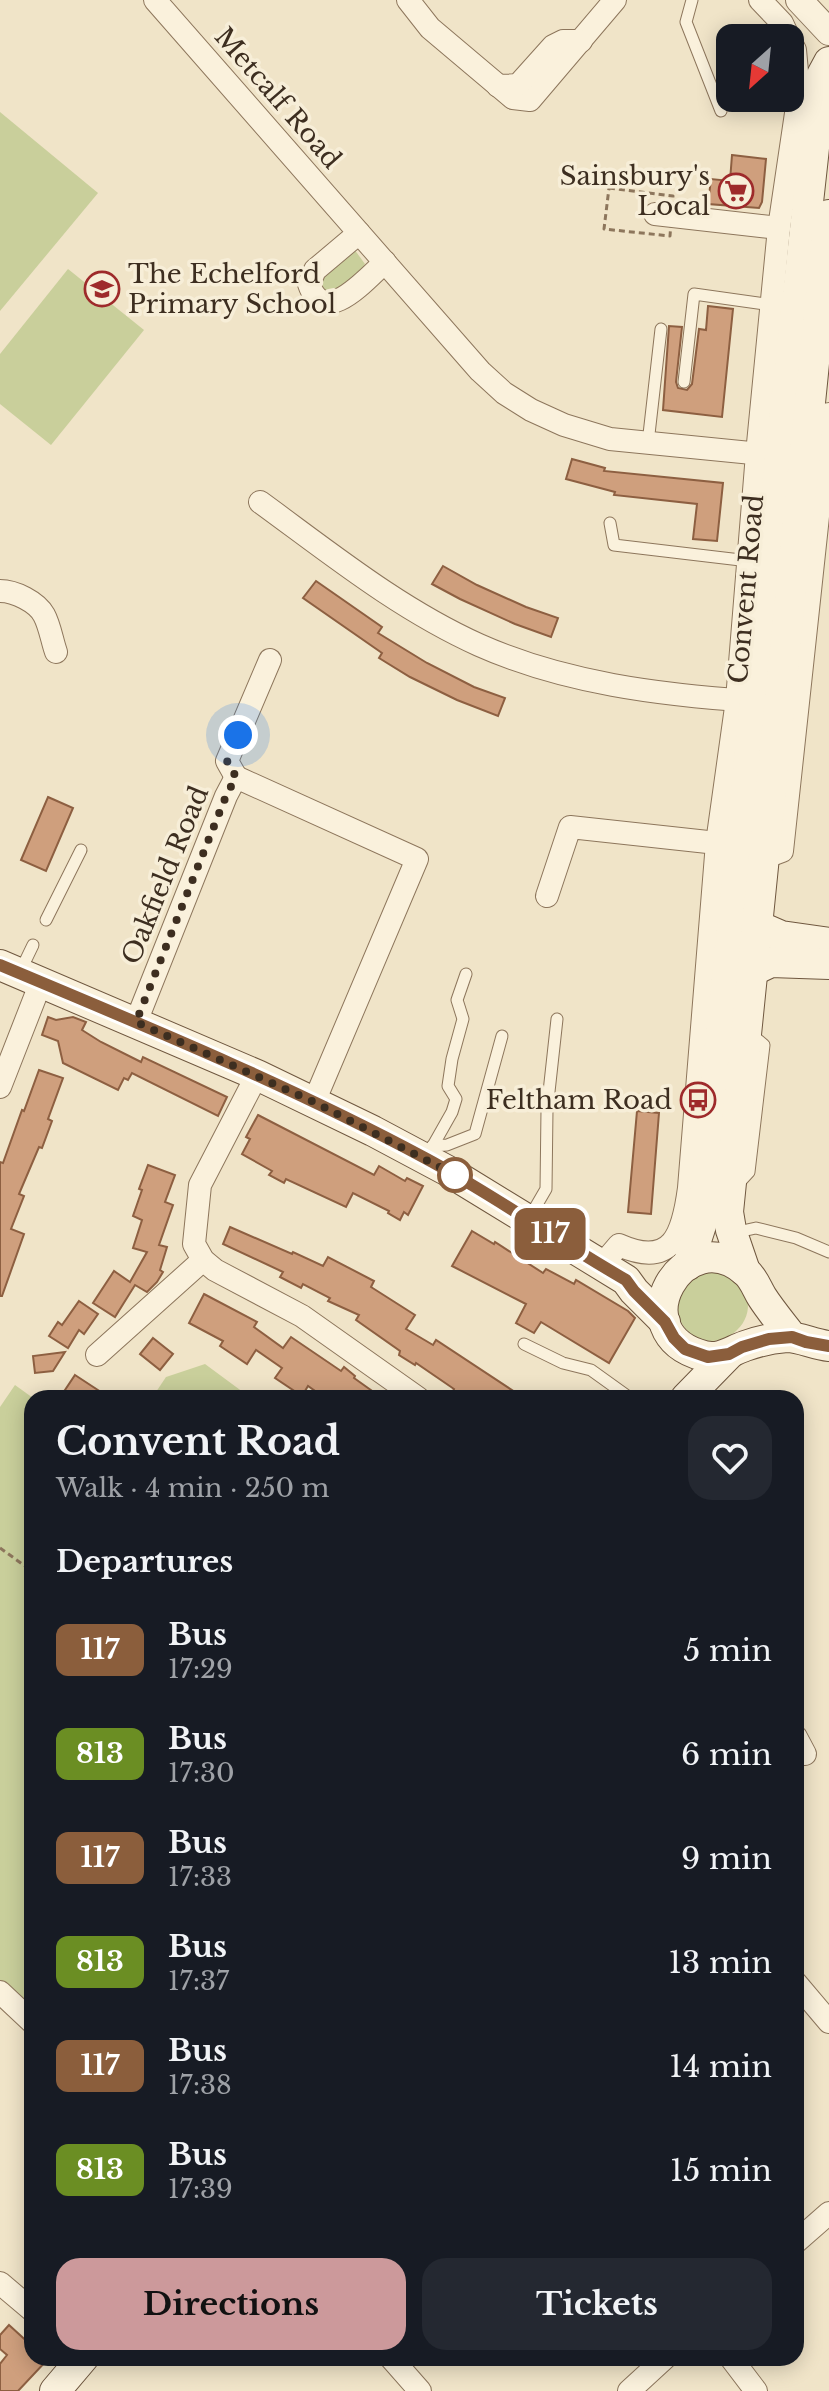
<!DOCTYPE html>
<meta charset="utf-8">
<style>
:root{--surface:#171b24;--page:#242831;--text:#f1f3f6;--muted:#9ea1a6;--accent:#cc999b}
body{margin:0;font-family:"Libre Baskerville",serif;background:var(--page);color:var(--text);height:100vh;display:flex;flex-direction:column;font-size:30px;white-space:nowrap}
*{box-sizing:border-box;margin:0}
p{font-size:26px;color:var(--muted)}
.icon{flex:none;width:44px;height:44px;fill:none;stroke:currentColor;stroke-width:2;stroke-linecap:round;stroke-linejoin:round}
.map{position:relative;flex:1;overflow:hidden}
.panel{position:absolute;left:24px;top:1390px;width:780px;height:976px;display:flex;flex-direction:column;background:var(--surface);border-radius:24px;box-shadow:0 4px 20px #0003}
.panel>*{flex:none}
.badge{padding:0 16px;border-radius:12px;font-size:28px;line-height:52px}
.needle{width:52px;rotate:207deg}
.tools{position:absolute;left:716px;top:24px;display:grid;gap:16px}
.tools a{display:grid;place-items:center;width:88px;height:88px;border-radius:16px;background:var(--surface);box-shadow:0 4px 20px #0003;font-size:40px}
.you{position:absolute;width:40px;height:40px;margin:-20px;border:6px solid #fff;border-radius:50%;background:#1a73e8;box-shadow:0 0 0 12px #1a73e833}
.map>.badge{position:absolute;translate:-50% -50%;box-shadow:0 0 0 4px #fff}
h2{padding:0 32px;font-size:30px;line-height:72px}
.round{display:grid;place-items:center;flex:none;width:84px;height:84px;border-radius:24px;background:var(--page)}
.headline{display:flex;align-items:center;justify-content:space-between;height:136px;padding:0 32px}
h1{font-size:38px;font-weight:800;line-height:60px}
.primary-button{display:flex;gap:16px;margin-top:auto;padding:16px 32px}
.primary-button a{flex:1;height:92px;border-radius:24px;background:var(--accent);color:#111;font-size:32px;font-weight:800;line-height:92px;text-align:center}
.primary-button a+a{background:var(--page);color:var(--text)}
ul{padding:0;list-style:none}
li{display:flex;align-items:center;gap:24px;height:104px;padding:0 32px}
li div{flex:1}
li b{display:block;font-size:30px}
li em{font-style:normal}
li .badge{min-width:88px;font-weight:700;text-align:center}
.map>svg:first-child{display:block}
.green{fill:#c9cf9b}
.building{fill:#cf9f7d;stroke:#8d5f41;stroke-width:2}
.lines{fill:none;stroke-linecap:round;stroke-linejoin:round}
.service-casing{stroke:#8d765c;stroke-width:13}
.minor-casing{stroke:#8d765c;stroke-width:24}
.tertiary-casing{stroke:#8d765c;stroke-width:28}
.secondary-casing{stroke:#6f573f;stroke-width:32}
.path{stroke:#8d765c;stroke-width:3;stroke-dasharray:6 4;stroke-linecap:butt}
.service{stroke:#faf1dc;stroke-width:11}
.minor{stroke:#faf1dc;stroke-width:22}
.tertiary{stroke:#faf1dc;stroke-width:26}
.secondary{stroke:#faf1dc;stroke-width:30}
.line-casing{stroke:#fff;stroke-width:18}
.line{stroke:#8b5e3c;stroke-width:12}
.walk{stroke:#3d2e20;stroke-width:8;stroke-dasharray:0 14.4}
.stop-dot{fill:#fff;stroke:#8b5e3c;stroke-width:4}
.labels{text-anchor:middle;stroke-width:7;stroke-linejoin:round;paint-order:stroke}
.street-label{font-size:26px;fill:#3d2e20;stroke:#f7eed8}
.poi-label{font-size:26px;fill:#3d2e20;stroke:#f7eed8;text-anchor:end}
</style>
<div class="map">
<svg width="829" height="2391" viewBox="0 0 829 2391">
<rect width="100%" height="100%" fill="#f0e4c8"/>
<g class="green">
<path d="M 0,112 L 98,193 L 0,311 Z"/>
<path d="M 354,249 L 365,264 C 357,276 338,292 324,294 L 317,274 Z"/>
<path d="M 68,269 L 144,330 L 51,445 L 0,404 L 0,354 Z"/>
<path d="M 696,1270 L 732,1274 C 737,1280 744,1288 746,1295 C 759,1330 705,1363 681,1322 C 678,1319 675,1316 674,1312 C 673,1307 676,1291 678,1287 C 681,1281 691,1275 696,1270 Z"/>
<path d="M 205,1364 L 251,1398 L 152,1398 L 166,1377 Z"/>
<path d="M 15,1385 L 33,1398 L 32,2016 L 0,1984 L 0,1407 Z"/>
</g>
<g class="building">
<path d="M 732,155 L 766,159 L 762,202 L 759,208 L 708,204 L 711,179 L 730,181 Z"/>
<path d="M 708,306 L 733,309 L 722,417 L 663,410 L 669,326 L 682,327 L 676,382 L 678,388 L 687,390 L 692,384 L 699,329 L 706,330 Z"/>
<path d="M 572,459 L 605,468 L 604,471 L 723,483 L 717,541 L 693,539 L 697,504 L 614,495 L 615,492 L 566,479 Z"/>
<path d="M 443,566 L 477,585 L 526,607 L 558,618 L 551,637 L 515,624 L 460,599 L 432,584 Z"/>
<path d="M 316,581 L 382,627 L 378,633 L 427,663 L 474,687 L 505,698 L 498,716 L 457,700 L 410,677 L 379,658 L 382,653 L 303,598 Z"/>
<path d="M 48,797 L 73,808 L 46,871 L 21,860 Z"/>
<path d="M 48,1017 L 56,1020 L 73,1017 L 86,1022 L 82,1030 L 101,1042 L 141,1062 L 143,1057 L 227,1097 L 218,1116 L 132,1073 L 128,1080 L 124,1078 L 118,1090 L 63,1063 L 58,1041 L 42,1035 Z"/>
<path d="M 39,1070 L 63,1078 L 48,1119 L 52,1121 L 42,1148 L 39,1147 L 19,1194 L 24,1196 L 11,1229 L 24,1234 L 2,1296 L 0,1296 L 0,1162 L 3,1163 L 22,1110 L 24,1111 Z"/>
<path d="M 637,1111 L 659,1113 L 651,1214 L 628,1212 Z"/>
<path d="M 258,1115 L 374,1175 L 379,1166 L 405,1181 L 407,1178 L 423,1186 L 408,1215 L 404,1212 L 400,1220 L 388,1213 L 389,1211 L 353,1193 L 346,1207 L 286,1179 L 284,1183 L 269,1175 L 272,1171 L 242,1154 L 250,1139 L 246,1137 Z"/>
<path d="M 148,1165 L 175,1175 L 165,1202 L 173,1205 L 159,1245 L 167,1247 L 160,1270 L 163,1272 L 157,1282 L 147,1292 L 135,1285 L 115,1317 L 93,1303 L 114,1271 L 130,1282 L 147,1252 L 133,1248 L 142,1220 L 133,1216 L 142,1190 L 139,1189 Z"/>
<path d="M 230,1227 L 292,1254 L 293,1252 L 323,1266 L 328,1257 L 374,1281 L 371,1287 L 415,1315 L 406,1329 L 433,1345 L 436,1340 L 524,1398 L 460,1398 L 452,1393 L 454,1389 L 416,1363 L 415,1365 L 399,1355 L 400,1351 L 356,1320 L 359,1315 L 328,1301 L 330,1298 L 303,1284 L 301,1288 L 280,1277 L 283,1272 L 223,1244 Z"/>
<path d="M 472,1231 L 494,1244 L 495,1242 L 543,1273 L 546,1269 L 574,1284 L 576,1280 L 628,1311 L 635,1318 L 609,1363 L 541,1322 L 534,1333 L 516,1323 L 526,1304 L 452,1266 Z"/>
<path d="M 204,1294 L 257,1322 L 254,1327 L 283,1348 L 291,1337 L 341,1371 L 344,1367 L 355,1376 L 354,1378 L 382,1398 L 325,1398 L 308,1386 L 302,1396 L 275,1378 L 282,1368 L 256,1350 L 247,1364 L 220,1346 L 223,1341 L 189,1323 Z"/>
<path d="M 79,1301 L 98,1314 L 84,1334 L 79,1330 L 68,1348 L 49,1336 L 58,1322 L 62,1325 Z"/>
<path d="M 153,1338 L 173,1354 L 160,1370 L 140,1354 Z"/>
<path d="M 65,1352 L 53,1371 L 35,1373 L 33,1356 Z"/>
<path d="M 75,1375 L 110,1398 L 77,1398 L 65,1390 Z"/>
<path d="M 9,2325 L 32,2346 L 32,2358 L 49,2358 L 18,2391 L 0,2391 L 0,2364 L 7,2355 L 0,2349 L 0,2335 Z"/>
</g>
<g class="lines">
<g class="service-casing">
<g id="service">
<path d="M 692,0 L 686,22 L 721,111"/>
<path d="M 684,382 L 694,294 L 772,305"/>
<path d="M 648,443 L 661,329"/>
<path d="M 610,523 L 614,545 L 749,561"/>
<path d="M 46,920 L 81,850"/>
<path d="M 20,972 L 33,945"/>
<path d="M 432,1146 L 447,1145 L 475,1134 L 502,1036"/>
<path d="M 426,1158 L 452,1112 L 456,1099 L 448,1086 L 452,1059 L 463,1019 L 457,1000 L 466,974"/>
<path d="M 737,1185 L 749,1172 L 764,1045 L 751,1034"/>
<path d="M 528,1220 L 546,1189 L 547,1110 L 557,1019"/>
<path d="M 733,1233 L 756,1228 L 796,1238 L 829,1252"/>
<path d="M 524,1344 L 563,1363 L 591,1370 L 630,1398"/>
</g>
</g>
<g class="minor-casing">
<g id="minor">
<path d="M 155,0 L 480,371 L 504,393 L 531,410 L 564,425 L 610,439 L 771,455"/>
<path d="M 408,0 L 430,28 L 513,98 L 530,100 L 615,0"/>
<path d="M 760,0 L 782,23 L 789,38"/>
<path d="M 498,86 L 518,85 L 553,46 L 563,41 L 581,41"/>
<path d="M 655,214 L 779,228"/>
<path d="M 359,233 L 315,270 L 309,284 C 324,329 366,279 385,262"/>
<path d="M 260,502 C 330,553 399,609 479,645 C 564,683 660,695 753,701"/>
<path d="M 0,591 C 15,591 37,602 44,615 C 50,626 52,641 56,652"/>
<path d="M 236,777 L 227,761 L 270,660"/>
<path d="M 766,857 L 782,851 L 829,414"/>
<path d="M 547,896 L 570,827 L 717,843"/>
<path d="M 136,1022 L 226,796 L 236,777 L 417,859 L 314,1102"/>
<path d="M 257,1075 L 200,1185 L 194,1244 L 203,1260 L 215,1270 L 302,1316 L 418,1398"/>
<path d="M 0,1087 L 41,982"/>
<path d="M 601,1266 L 619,1245 C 673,1269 683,1233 689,1188 L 717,843 L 737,700 L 757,454 L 779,228 L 799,93 L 795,50 L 790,40"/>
<path d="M 97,1355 L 203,1260"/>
<path d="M 796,1737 L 805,1754"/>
<path d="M 796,1983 L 829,2022"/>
<path d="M 0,1992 L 32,2022"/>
<path d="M 796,2242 L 829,2213"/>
<path d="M 0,2283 L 32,2310"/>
<path d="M 391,2358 L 420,2391"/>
<path d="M 731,2358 L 756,2391"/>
<path d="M 629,2391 L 665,2358"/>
</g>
</g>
<g class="tertiary-casing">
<path id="tertiary" d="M 799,0 L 829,32"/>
</g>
<g class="secondary-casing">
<g id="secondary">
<path d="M 758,926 L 781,936 L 829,943"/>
<path d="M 0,965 L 257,1075 L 373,1131 L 448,1171 L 626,1280 L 634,1291 L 665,1322"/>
<path d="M 754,970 L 771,962 L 829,964"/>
<path d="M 688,1265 L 702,1222 C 739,839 779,457 822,75 L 829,62"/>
<path d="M 745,1271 L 731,1230 L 728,1212 L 829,215"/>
<path d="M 792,1337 C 782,1324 771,1311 762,1297 C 757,1289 754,1279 746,1272 C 685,1217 617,1333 704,1356 C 720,1360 731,1351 745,1346 C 759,1341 773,1338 787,1337 C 800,1337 815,1345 829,1346"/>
<path d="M 686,1398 L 729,1354"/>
<path d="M 55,2391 L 83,2358"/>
</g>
</g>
<g class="path">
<path d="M 609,188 L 673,196 L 670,236 L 604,229 Z"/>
<path d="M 0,1548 L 32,1571"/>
</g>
<use href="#service" class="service"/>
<use href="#minor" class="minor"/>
<use href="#tertiary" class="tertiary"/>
<use href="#secondary" class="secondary"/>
</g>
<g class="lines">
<g class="line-casing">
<path id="line" d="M 0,965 C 143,1025 287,1084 425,1158 C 494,1195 558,1241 626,1280 L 634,1291 L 665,1322 L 674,1338 L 685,1349 L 708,1357 L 729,1354 L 742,1347 L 769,1339 L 792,1337 L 806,1342 L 829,1346"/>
</g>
<use href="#line" class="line"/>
<path class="walk" d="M 238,735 L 227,761 L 236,777 L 226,796 L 136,1022 L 314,1102 L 455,1175"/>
</g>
<defs>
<g id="supermarket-ring" transform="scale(1.8)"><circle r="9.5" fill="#f7eed8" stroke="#9e2a2b" stroke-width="1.5"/><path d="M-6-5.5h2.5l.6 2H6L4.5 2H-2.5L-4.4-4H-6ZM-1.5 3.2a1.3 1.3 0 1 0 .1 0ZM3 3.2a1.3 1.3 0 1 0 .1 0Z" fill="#9e2a2b"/></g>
<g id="school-ring" transform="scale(1.8)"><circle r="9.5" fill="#f7eed8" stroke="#9e2a2b" stroke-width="1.5"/><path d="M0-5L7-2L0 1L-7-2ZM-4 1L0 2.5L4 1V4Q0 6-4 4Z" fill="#9e2a2b"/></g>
<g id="bus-ring" transform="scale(1.8)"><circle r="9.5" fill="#f7eed8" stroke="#9e2a2b" stroke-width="1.5"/><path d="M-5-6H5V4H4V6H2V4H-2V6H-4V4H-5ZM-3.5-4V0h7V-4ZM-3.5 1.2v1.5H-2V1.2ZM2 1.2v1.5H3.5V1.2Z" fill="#9e2a2b"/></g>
</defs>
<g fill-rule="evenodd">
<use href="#supermarket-ring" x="736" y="191"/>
<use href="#school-ring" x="102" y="289"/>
<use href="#bus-ring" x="698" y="1100"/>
</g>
<circle class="stop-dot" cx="455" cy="1175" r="16"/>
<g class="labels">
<g class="street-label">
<text transform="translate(278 98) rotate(49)" y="9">Metcalf Road</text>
<text transform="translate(746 589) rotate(-85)" y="9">Convent Road</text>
<text transform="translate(165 875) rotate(-68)" y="9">Oakfield Road</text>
</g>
<g class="poi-label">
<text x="710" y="185">Sainsbury's<tspan x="710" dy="30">Local</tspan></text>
<text x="128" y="283" text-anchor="start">The Echelford<tspan x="128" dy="30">Primary School</tspan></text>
<text x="672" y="1109">Feltham Road</text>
</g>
</g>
</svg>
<div class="tools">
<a><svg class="needle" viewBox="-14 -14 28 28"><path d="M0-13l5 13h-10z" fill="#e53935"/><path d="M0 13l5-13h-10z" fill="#9ea1a6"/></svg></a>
</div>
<div class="you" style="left:238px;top:735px"></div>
<b class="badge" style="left:550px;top:1234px;background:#8b5e3c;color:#fff">117</b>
<section class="panel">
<div class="headline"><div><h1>Convent Road</h1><p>Walk · 4 min · 250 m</p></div><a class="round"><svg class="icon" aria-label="heart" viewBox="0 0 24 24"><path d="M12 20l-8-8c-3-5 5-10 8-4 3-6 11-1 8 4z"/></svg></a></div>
<h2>Departures</h2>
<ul>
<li><span class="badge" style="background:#8b5e3c;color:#fff">117</span><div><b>Bus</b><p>17:29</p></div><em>5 min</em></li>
<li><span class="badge" style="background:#6b8e23;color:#fff">813</span><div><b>Bus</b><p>17:30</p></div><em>6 min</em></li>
<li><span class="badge" style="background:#8b5e3c;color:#fff">117</span><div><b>Bus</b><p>17:33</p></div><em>9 min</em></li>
<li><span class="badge" style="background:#6b8e23;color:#fff">813</span><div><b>Bus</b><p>17:37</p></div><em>13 min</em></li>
<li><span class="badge" style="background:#8b5e3c;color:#fff">117</span><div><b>Bus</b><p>17:38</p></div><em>14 min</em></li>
<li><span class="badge" style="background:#6b8e23;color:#fff">813</span><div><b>Bus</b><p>17:39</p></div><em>15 min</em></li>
</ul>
<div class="primary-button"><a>Directions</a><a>Tickets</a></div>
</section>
</div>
